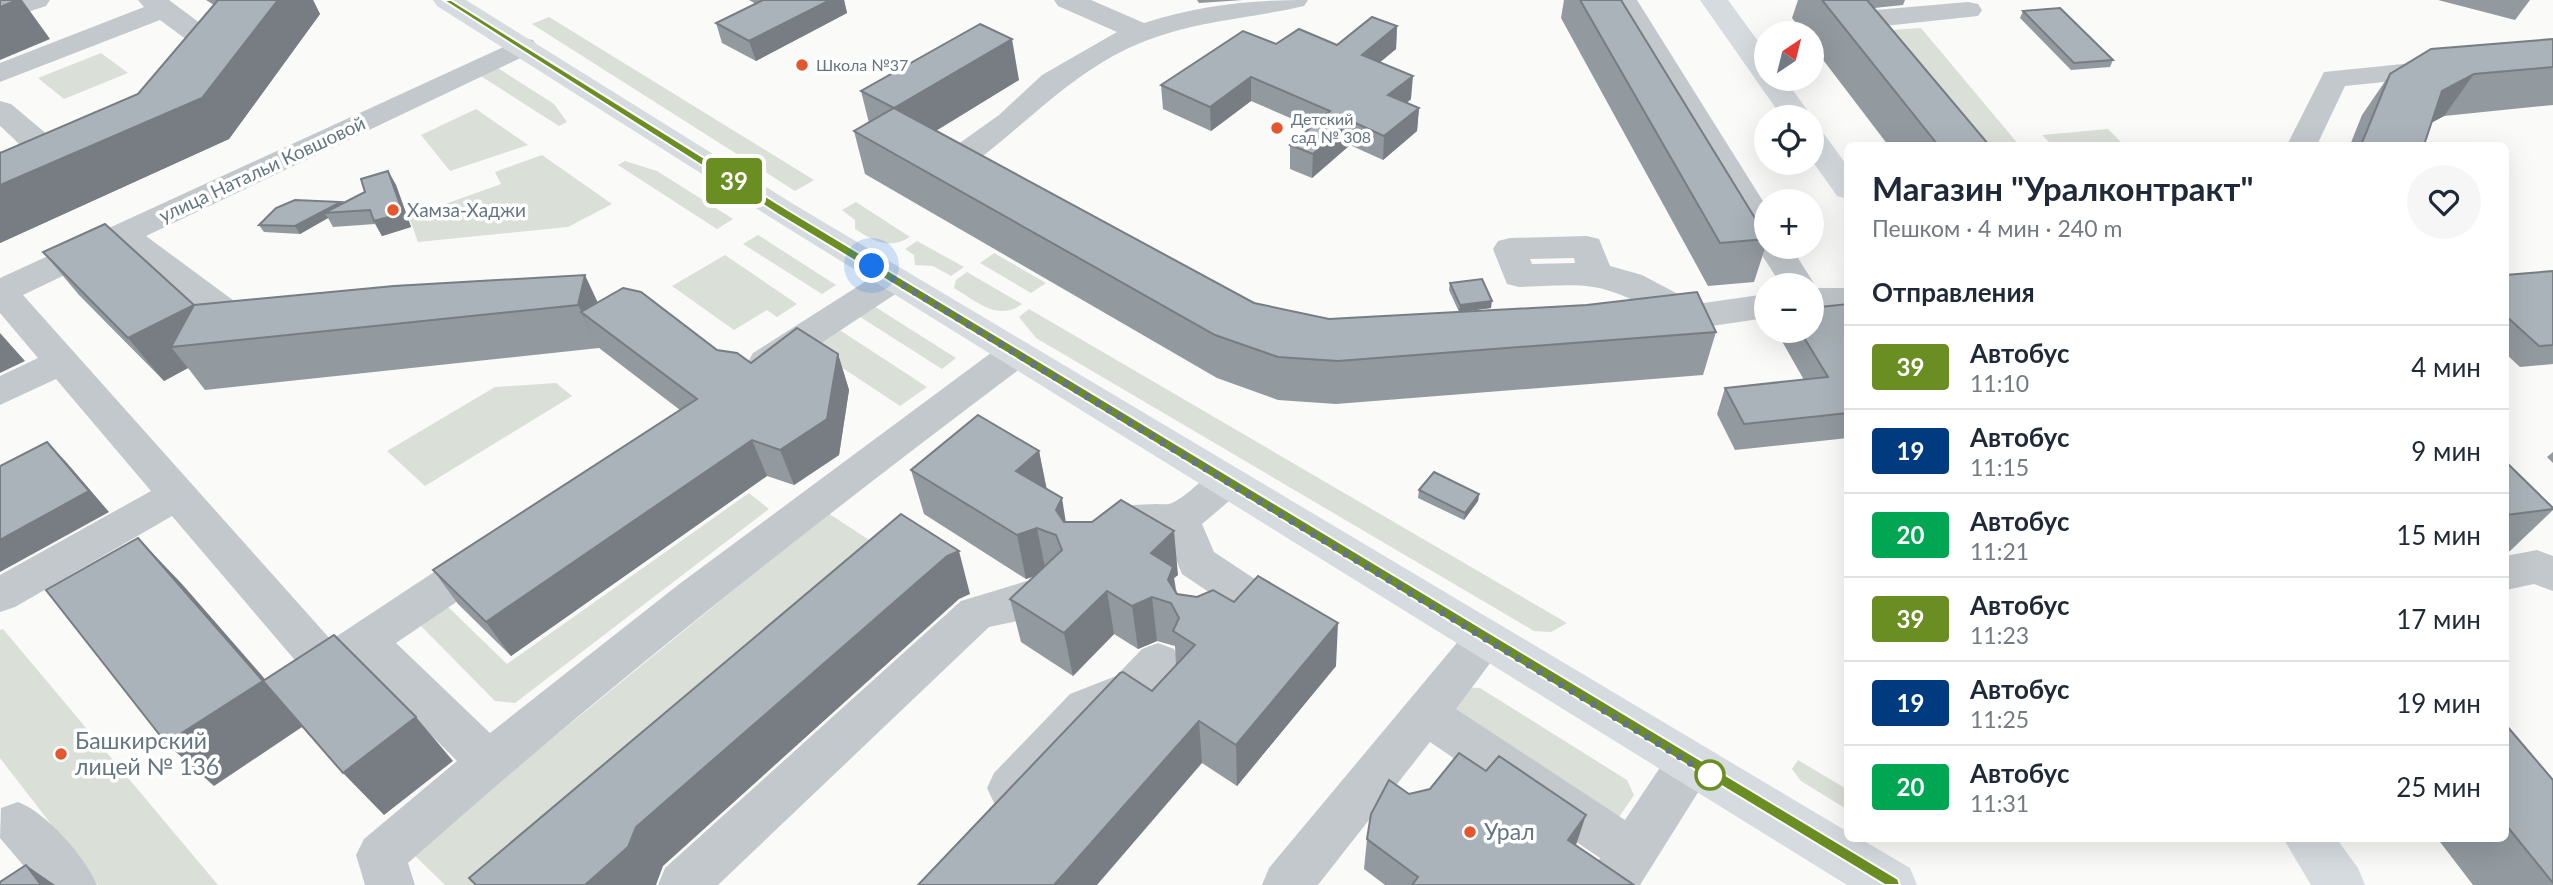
<!DOCTYPE html>
<html lang="ru">
<meta charset="utf-8">
<style>
:root{--surface:#fff;--page:#f6f6f7;--text:#1f2937;--muted:#747a83;--line:#e0e1e3}
body{margin:0;font-family:Lato,sans-serif;background:var(--page);color:var(--text);height:100vh;display:flex;flex-direction:column;font-size:26px;white-space:nowrap}
*{box-sizing:border-box;margin:0}
p{font-size:23px;color:var(--muted)}
.icon{flex:none;width:38px;height:38px;fill:none;stroke:currentColor;stroke-width:2;stroke-linecap:round;stroke-linejoin:round}
.map{position:relative;flex:1;overflow:hidden}
.side{position:absolute;left:1844px;top:142px;width:665px;height:700px;display:flex;flex-direction:column;background:var(--surface);border-radius:10px;box-shadow:0 7px 28px #0002}
.side>*{flex:none}
.badge{padding:0 14px;border-radius:5px;font-size:24px;line-height:46px}
.needle{width:46px;rotate:35deg}
.buttons{position:absolute;left:1754px;top:21px;display:grid;gap:14px}
.buttons a{display:grid;place-items:center;width:70px;height:70px;border-radius:50%;background:var(--surface);box-shadow:0 7px 28px #0002;font-size:35px}
.you{position:absolute;width:35px;height:35px;margin:-18px;border:5px solid #fff;border-radius:50%;background:#1a73e8;box-shadow:0 0 0 10px #1a73e833}
.map>.badge{position:absolute;translate:-50% -50%;box-shadow:0 0 0 4px #fff}
h2{padding:0 28px;font-size:26px;line-height:63px}
.round{display:grid;place-items:center;flex:none;width:74px;height:74px;border-radius:37px;background:var(--page)}
.summary{display:flex;align-items:center;justify-content:space-between;height:119px;padding:0 28px}
h1{font-size:33px;font-weight:700;line-height:52px}
ul{padding:0;list-style:none}
li{display:flex;align-items:center;gap:21px;height:84px;padding:0 28px;border-top:2px solid var(--line)}
li div{flex:1}
li b{display:block;font-size:26px}
li em{font-style:normal}
li .badge{min-width:77px;font-weight:700;text-align:center}
.map>svg:first-child{display:block}
.green{fill:#dadfd7}
.lines{fill:none;stroke-linecap:round;stroke-linejoin:round}
.minor{fill:#c3c8cc;fill-rule:evenodd}
.major{fill:#d6dbdf;fill-rule:evenodd}
.wall{fill:#929a9f}
.shaded-wall{fill:#777d82}
.building{fill:#aab3b9;stroke:#777d82;stroke-width:2}
.line{fill:#6b8e23;stroke:#fff;stroke-width:2}
.walk{stroke:#657683;stroke-width:7;stroke-dasharray:0 12.6}
.poi-dot{fill:#e4572e;stroke:#fff;stroke-width:2.5}
.stop-dot{fill:#fff;stroke:#6b8e23;stroke-width:3.5}
.labels{text-anchor:middle;stroke-width:7;stroke-linejoin:round;paint-order:stroke}
.far-poi-label{font-size:16px;fill:#657683;stroke:#fff;text-anchor:start}
.street-label{font-size:19px;fill:#657683;stroke:#fff}
.poi-label{font-size:19px;fill:#657683;stroke:#fff;text-anchor:start}
.near-poi-label{font-size:23px;fill:#657683;stroke:#fff;text-anchor:start}
</style>
<div class="map">
<svg width="2553" height="885" viewBox="0 0 2553 885">
<rect width="100%" height="100%" fill="#fafaf8"/>
<g class="green">
<path d="M 549,17 L 814,180 L 795,191 L 532,24 Z"/>
<path d="M 1921,28 L 2019,145 L 1983,145 L 1890,30 Z"/>
<path d="M 101,53 L 128,73 L 64,99 L 38,78 Z"/>
<path d="M 493,65 L 554,104 L 567,122 L 559,126 L 476,73 Z"/>
<path d="M 476,109 L 528,145 L 450,171 L 421,135 Z"/>
<path d="M 2108,129 L 2124,145 L 2052,145 L 2042,135 Z"/>
<path d="M 542,155 L 612,204 L 568,227 L 418,242 L 409,217 L 501,184 L 495,172 Z"/>
<path d="M 625,161 L 657,171 L 733,219 L 717,229 L 618,165 Z"/>
<path d="M 856,202 L 910,237 C 888,250 874,241 855,229 L 855,220 L 842,210 Z"/>
<path d="M 758,235 L 836,285 L 822,294 L 743,244 Z"/>
<path d="M 917,241 L 964,267 L 951,276 L 933,266 L 915,265 L 914,255 L 905,249 Z"/>
<path d="M 994,253 L 1046,283 L 1031,293 L 980,263 Z"/>
<path d="M 725,255 L 797,304 L 777,317 L 767,310 L 734,330 L 672,286 Z"/>
<path d="M 967,272 L 1022,304 C 998,322 976,301 954,288 L 956,280 Z"/>
<path d="M 869,303 L 956,358 L 942,369 L 854,313 Z"/>
<path d="M 1029,309 L 1567,623 L 1551,632 L 1534,631 L 1036,338 L 1019,317 Z"/>
<path d="M 835,327 L 927,387 L 900,406 L 808,345 Z"/>
<path d="M 556,383 L 572,396 L 425,486 L 387,451 L 495,387 Z"/>
<path d="M 749,493 L 769,509 L 515,703 L 495,701 L 417,622 L 445,604 L 507,664 Z"/>
<path d="M 828,513 L 895,557 L 518,885 L 445,885 L 412,853 Z"/>
<path d="M 3,629 L 218,885 L 98,885 L 0,758 L 0,630 Z"/>
<path d="M 1462,687 L 1480,688 L 1627,780 L 1634,795 L 1619,817 L 1446,707 Z"/>
<path d="M 1798,760 L 1848,790 L 1848,810 L 1801,781 L 1792,769 Z"/>
</g>
<g class="lines">
<g class="minor">
<path d="M 10,0 L 50,0 L 46,6 L 0,21 L 0,4 Z"/>
<path d="M 138,0 L 169,0 L 216,35 L 220,41 L 198,76 L 188,79 L 178,76 L 174,70 L 191,43 L 160,20 L 0,82 L 0,63 L 144,7 Z"/>
<path d="M 1054,0 L 1091,0 L 1144,23 C 1201,5 1248,0 1308,0 L 1304,6 C 1248,19 1191,21 1138,44 C 1076,70 1031,119 979,159 L 1006,180 L 1001,187 C 981,192 954,176 942,159 L 947,152 L 999,115 L 1042,75 L 1117,32 L 1058,6 Z"/>
<path d="M 1609,0 L 1637,0 L 1766,206 L 1766,247 L 1791,247 L 1815,285 L 1813,288 L 1848,288 L 1848,310 L 1811,311 L 1811,285 L 1781,285 L 1757,247 L 1761,242 L 1754,240 L 1749,233 Z"/>
<path d="M 1968,2 L 1978,4 L 1982,10 L 1978,16 L 1884,26 L 1899,45 L 1895,51 C 1872,57 1862,36 1850,19 L 1854,13 L 1864,11 Z"/>
<path d="M 523,38 L 533,40 L 537,46 L 533,52 L 146,236 L 249,312 L 271,315 L 276,323 L 271,331 L 242,336 L 229,332 L 119,249 L 23,295 L 331,640 L 475,545 L 490,541 L 505,545 L 511,557 L 505,569 L 396,643 L 490,733 L 678,585 L 1003,344 L 1016,341 L 1029,344 L 1034,353 L 1029,362 C 816,522 607,686 408,863 L 415,885 L 365,885 L 356,855 L 364,839 L 457,761 L 362,666 C 344,678 333,687 311,679 L 172,516 L 15,607 L 0,612 L 0,575 L 151,491 L 56,379 L 0,405 L 0,376 L 38,358 L 0,313 L 0,278 Z"/>
<path d="M 2442,60 L 2452,63 L 2456,69 L 2452,75 L 2345,86 L 2317,145 L 2287,145 L 2324,72 Z"/>
<path d="M 0,101 L 11,104 L 67,151 L 72,158 L 67,165 C 40,171 19,142 0,126 Z"/>
<path d="M 1587,236 L 1599,239 L 1610,266 L 1642,275 L 1697,304 L 1766,294 L 1766,318 L 1657,334 L 1644,330 L 1639,322 L 1644,314 L 1654,311 C 1596,279 1582,285 1519,287 L 1507,284 L 1493,249 L 1498,241 L 1510,238 ZM 1574,258 L 1575,263 L 1532,264 L 1530,259 Z"/>
<path d="M 894,268 L 906,271 L 911,279 L 906,287 L 779,371 L 766,375 L 753,371 L 748,362 L 753,353 L 882,271 Z"/>
<path d="M 1227,466 L 1241,471 L 1247,481 L 1241,491 L 1202,524 L 1214,552 L 1270,589 L 1276,601 L 1270,613 L 1255,618 L 1240,613 L 1182,574 L 1166,535 C 1156,535 1141,533 1132,536 C 1112,544 1120,555 1092,546 L 1086,535 C 1101,505 1126,505 1156,504 C 1161,504 1168,505 1172,503 C 1193,493 1204,473 1227,466 Z"/>
<path d="M 2537,550 L 2553,556 L 2553,591 L 2534,584 L 2506,590 L 2506,556 Z"/>
<path d="M 1047,575 L 1062,580 L 1068,592 C 1054,619 1017,620 989,627 L 718,885 L 658,885 L 665,868 L 961,601 Z"/>
<path d="M 1486,621 L 1501,626 L 1508,639 L 1456,709 L 1625,820 L 1673,748 L 1690,742 L 1707,748 L 1713,763 L 1707,778 L 1640,885 L 1587,885 L 1600,858 L 1430,742 L 1318,885 L 1262,885 L 1269,868 L 1471,626 Z"/>
<path d="M 1158,643 L 1174,649 L 1180,662 L 1174,675 L 1148,704 L 1102,722 L 1028,803 L 1011,809 L 994,803 L 987,788 L 994,773 L 1070,694 L 1116,676 L 1142,649 Z"/>
<path d="M 18,802 C 47,813 85,857 97,885 L 40,885 L 0,838 L 1,808 Z"/>
</g>
<g class="major">
<path d="M 433,0 L 466,0 L 795,205 L 1848,832 L 1848,838 L 1859,838 L 1910,868 L 1917,885 L 1847,885 L 773,219 L 437,6 Z"/>
<path d="M 1700,0 L 1728,0 L 1766,52 L 1766,79 L 1785,79 L 1812,117 L 1811,118 L 1782,117 Z"/>
<path d="M 1811,128 L 1822,131 L 1848,167 L 1848,199 L 1837,196 L 1811,159 Z"/>
<path d="M 2283,838 L 2336,838 L 2358,868 L 2365,885 L 2311,885 Z"/>
</g>
</g>
<g class="wall">
<path d="M 206,0 L 313,0 L 320,14 L 229,139 L 0,243 L 0,151 L 1,152 L 138,94 L 214,5 Z"/>
<path d="M 749,0 L 844,0 L 847,13 L 756,61 L 722,43 L 716,23 L 756,4 Z"/>
<path d="M 1197,0 L 1243,0 L 1199,3 Z"/>
<path d="M 1564,0 L 1621,0 L 1766,236 L 1766,245 L 1754,282 L 1708,286 L 1561,18 Z"/>
<path d="M 1798,0 L 1905,0 L 1903,5 L 1874,8 L 1989,145 L 1888,145 L 1811,44 L 1811,33 L 1803,33 L 1792,18 Z"/>
<path d="M 2438,0 L 2530,0 L 2515,20 Z"/>
<path d="M 2023,11 L 2113,60 L 2110,67 L 2071,70 L 2020,18 Z"/>
<path d="M 1397,26 L 1396,49 L 1380,62 L 1411,99 L 1407,103 L 1419,108 L 1417,131 L 1383,160 L 1350,145 L 1312,178 L 1290,169 L 1290,145 L 1311,127 L 1251,101 L 1211,131 L 1163,109 L 1161,85 L 1276,44 L 1337,45 Z"/>
<path d="M 2553,39 L 2553,105 L 2444,116 L 2431,123 L 2424,145 L 2350,145 L 2362,115 L 2390,74 Z"/>
<path d="M 1019,80 L 936,131 L 1254,303 L 1329,319 L 1459,312 L 1449,290 L 1450,283 L 1491,308 L 1467,311 L 1716,332 L 1703,375 L 1336,404 L 1278,400 L 1217,378 L 865,174 L 854,131 L 869,123 L 861,91 Z"/>
<path d="M 388,171 L 396,185 L 411,227 L 382,236 L 375,224 L 333,227 L 328,218 L 300,234 L 264,232 L 259,225 L 342,204 L 365,192 Z"/>
<path d="M 43,252 L 194,305 L 598,302 L 751,363 L 838,354 L 849,390 L 839,455 L 794,485 L 767,476 L 511,656 L 458,604 L 433,570 L 680,410 L 599,348 L 205,390 L 188,368 L 164,381 L 79,295 Z"/>
<path d="M 2553,271 L 2553,364 L 2520,367 L 2506,354 L 2506,275 Z"/>
<path d="M 1848,304 L 1848,438 L 1735,450 L 1717,414 L 1725,388 L 1804,380 L 1779,336 L 1781,331 L 1811,331 Z"/>
<path d="M 1039,451 L 1046,489 L 1066,522 L 1178,575 L 1174,578 L 1177,594 L 1336,666 L 1237,786 L 1202,763 L 1152,691 L 1176,665 L 1175,646 L 1157,641 L 1138,649 L 1114,634 L 1073,676 L 1021,642 L 1010,599 L 1034,576 L 1026,579 L 924,514 L 911,470 Z"/>
<path d="M 2553,452 L 2553,463 L 2547,457 Z"/>
<path d="M 2506,462 L 2553,508 L 2553,510 L 2510,551 L 2506,552 Z"/>
<path d="M 1419,490 L 1479,494 L 1478,501 L 1464,520 L 1418,498 Z"/>
<path d="M 2506,725 L 2553,780 L 2553,885 L 2473,885 L 2437,838 L 2506,838 Z"/>
<path d="M 1409,794 L 1575,845 L 1634,885 L 1385,885 L 1364,869 L 1367,839 Z"/>
</g>
<g class="shaded-wall">
<path d="M 17,0 L 22,0 L 50,39 L 0,60 L 0,7 Z"/>
<path d="M 278,0 L 313,0 L 320,14 L 229,139 L 0,243 L 0,185 L 202,98 Z"/>
<path d="M 827,0 L 844,0 L 847,13 L 756,61 L 749,41 Z"/>
<path d="M 1397,26 L 1396,49 L 1361,78 L 1362,55 Z"/>
<path d="M 1012,39 L 1019,80 L 904,150 L 894,108 Z"/>
<path d="M 2474,74 L 2444,116 L 2412,133 L 2442,91 Z"/>
<path d="M 1413,76 L 1411,99 L 1387,118 L 1388,95 Z"/>
<path d="M 1251,77 L 1251,101 L 1211,131 L 1210,107 Z"/>
<path d="M 1419,108 L 1417,131 L 1383,160 L 1384,136 Z"/>
<path d="M 1351,121 L 1350,145 L 1312,178 L 1313,154 Z"/>
<path d="M 388,171 L 396,185 L 411,227 L 382,236 L 374,221 Z"/>
<path d="M 341,202 L 345,209 L 324,213 L 328,218 L 300,234 L 295,226 Z"/>
<path d="M 585,275 L 605,318 L 581,312 L 599,348 L 578,305 Z"/>
<path d="M 1492,301 L 1491,308 L 1459,312 L 1460,305 Z"/>
<path d="M 194,305 L 171,347 L 188,368 L 164,381 L 128,338 Z"/>
<path d="M 0,333 L 25,361 L 0,373 Z"/>
<path d="M 838,354 L 849,390 L 839,455 L 794,485 L 780,450 Z"/>
<path d="M 752,440 L 767,476 L 511,656 L 486,622 Z"/>
<path d="M 47,442 L 67,463 L 109,512 L 0,572 L 0,540 Z"/>
<path d="M 1039,451 L 1048,495 L 1016,471 Z"/>
<path d="M 1479,494 L 1478,501 L 1464,520 L 1465,513 Z"/>
<path d="M 1062,498 L 1069,542 L 1056,510 Z"/>
<path d="M 1037,528 L 1046,572 L 1026,579 L 1017,535 Z"/>
<path d="M 1174,531 L 1178,575 L 1174,578 L 1177,610 L 1151,553 Z"/>
<path d="M 138,538 L 182,584 L 305,725 L 214,786 L 166,743 Z"/>
<path d="M 959,551 L 970,594 L 959,599 L 663,866 L 656,885 L 585,885 L 636,827 L 947,556 Z"/>
<path d="M 1107,591 L 1114,634 L 1073,676 L 1064,633 Z"/>
<path d="M 1152,597 L 1157,641 L 1138,649 L 1132,606 Z"/>
<path d="M 1338,623 L 1336,666 L 1237,786 L 1236,745 Z"/>
<path d="M 416,717 L 453,761 L 384,815 L 343,773 Z"/>
<path d="M 1199,721 L 1202,763 L 1097,885 L 1054,885 Z"/>
<path d="M 1586,815 L 1576,845 L 1558,870 L 1568,840 Z"/>
<path d="M 26,865 L 55,885 L 41,885 Z"/>
</g>
<g class="building">
<path d="M 0,0 L 17,0 L 0,7 Z"/>
<path d="M 218,0 L 278,0 L 202,98 L 0,185 L 0,153 L 138,94 Z"/>
<path d="M 763,0 L 830,0 L 749,41 L 716,23 Z"/>
<path d="M 1580,0 L 1621,0 L 1766,236 L 1766,239 L 1720,243 Z"/>
<path d="M 1822,0 L 1867,0 L 1989,145 L 1938,145 Z"/>
<path d="M 2060,8 L 2113,60 L 2074,63 L 2023,11 Z"/>
<path d="M 1372,17 L 1397,26 L 1362,55 L 1413,76 L 1388,95 L 1419,108 L 1384,136 L 1351,121 L 1313,154 L 1290,145 L 1330,111 L 1251,77 L 1210,107 L 1161,85 L 1243,31 L 1276,44 L 1299,29 L 1337,45 Z"/>
<path d="M 980,24 L 1012,39 L 894,108 L 861,91 Z"/>
<path d="M 2553,39 L 2553,67 L 2474,74 L 2442,91 L 2424,145 L 2361,145 L 2390,74 L 2431,49 Z"/>
<path d="M 894,108 L 1254,303 L 1329,319 L 1587,305 L 1697,292 L 1716,332 L 1338,361 L 1278,357 L 1215,335 L 854,131 Z"/>
<path d="M 388,171 L 403,213 L 374,221 L 370,210 L 324,213 L 365,192 L 361,179 Z"/>
<path d="M 295,200 L 341,202 L 295,226 L 259,225 L 276,208 Z"/>
<path d="M 105,224 L 194,305 L 128,338 L 43,252 Z"/>
<path d="M 2553,271 L 2553,345 L 2539,346 L 2506,316 L 2506,275 Z"/>
<path d="M 585,275 L 578,305 L 171,347 L 194,305 L 394,286 Z"/>
<path d="M 1482,279 L 1492,301 L 1460,305 L 1450,283 Z"/>
<path d="M 623,288 L 641,292 L 717,350 L 737,353 L 751,363 L 797,328 L 838,354 L 827,419 L 780,450 L 752,440 L 486,622 L 433,570 L 697,399 L 581,312 Z"/>
<path d="M 1848,304 L 1848,413 L 1744,424 L 1725,388 L 1828,377 L 1800,331 L 1811,331 L 1811,308 Z"/>
<path d="M 978,415 L 1039,451 L 1016,471 L 1062,498 L 1056,510 L 1064,522 L 1092,522 L 1121,500 L 1174,531 L 1151,553 L 1173,567 L 1168,580 L 1177,594 L 1197,597 L 1213,590 L 1234,602 L 1258,576 L 1338,623 L 1236,745 L 1199,721 L 1054,885 L 918,885 L 1120,673 L 1123,672 L 1152,691 L 1195,645 L 1173,631 L 1179,618 L 1171,603 L 1152,597 L 1132,606 L 1107,591 L 1064,633 L 1010,599 L 1062,550 L 1056,535 L 1037,528 L 1017,535 L 911,470 Z"/>
<path d="M 47,442 L 89,491 L 0,540 L 0,466 Z"/>
<path d="M 2506,462 L 2553,508 L 2553,509 L 2506,515 Z"/>
<path d="M 1434,472 L 1479,494 L 1465,513 L 1419,490 Z"/>
<path d="M 901,514 L 959,551 L 947,556 L 636,827 L 628,847 L 585,885 L 476,885 L 469,878 Z"/>
<path d="M 138,538 L 263,681 L 166,743 L 46,590 Z"/>
<path d="M 334,635 L 416,717 L 343,773 L 263,681 Z"/>
<path d="M 2506,725 L 2553,780 L 2553,883 L 2506,825 Z"/>
<path d="M 1459,753 L 1486,771 L 1499,756 L 1586,815 L 1568,840 L 1634,885 L 1412,885 L 1418,877 L 1367,839 L 1371,814 L 1389,780 L 1409,794 L 1430,789 Z"/>
<path d="M 26,865 L 41,885 L 0,885 L 0,882 Z"/>
</g>
<path class="line" d="M 443,0 L 451,0 L 788,210 L 1898,879 L 1900,885 L 1885,885 L 779,215 Z"/>
<g class="lines">
<path class="walk" d="M 872,266 L 1713,777 L 1710,775"/>
</g>
<g class="poi-dot">
<circle cx="802" cy="65" r="7"/>
<circle cx="1277" cy="128" r="7"/>
<circle cx="393" cy="210" r="7"/>
<circle cx="61" cy="754" r="7"/>
<circle cx="1470" cy="832" r="7"/>
</g>
<circle class="stop-dot" cx="1710" cy="775" r="14"/>
<g class="labels">
<g class="far-poi-label">
<text x="816" y="71">Школа №37</text>
<text x="1291" y="125">Детский<tspan x="1291" dy="18">сад № 308</tspan></text>
</g>
<g class="street-label">
<text transform="translate(262 169) rotate(-25)" y="7">улица Натальи Ковшовой</text>
</g>
<g class="poi-label">
<text x="407" y="217">Хамза-Хаджи</text>
</g>
<g class="near-poi-label">
<text x="75" y="749">Башкирский<tspan x="75" dy="26">лицей № 136</tspan></text>
<text x="1484" y="840">Урал</text>
</g>
</g>
</svg>
<div class="buttons">
<a><svg class="needle" viewBox="-14 -14 28 28"><path d="M0-13l5 13h-10z" fill="#e53935"/><path d="M0 13l5-13h-10z" fill="#747a83"/></svg></a>
<a><svg class="icon" aria-label="locate" viewBox="0 0 24 24"><circle cx="12" cy="12" r="6"/><path d="M12 2v4M12 18v4M2 12h4M18 12h4"/></svg></a>
<a>+</a>
<a>−</a>
</div>
<div class="you" style="left:872px;top:266px"></div>
<b class="badge" style="left:734px;top:181px;background:#6b8e23;color:#fff">39</b>
<section class="side">
<div class="summary"><div><h1>Магазин &quot;Уралконтракт&quot;</h1><p>Пешком · 4 мин · 240 m</p></div><a class="round"><svg class="icon" aria-label="heart" viewBox="0 0 24 24"><path d="M12 20l-8-8c-3-5 5-10 8-4 3-6 11-1 8 4z"/></svg></a></div>
<h2>Отправления</h2>
<ul>
<li><span class="badge" style="background:#6b8e23;color:#fff">39</span><div><b>Автобус</b><p>11:10</p></div><em>4 мин</em></li>
<li><span class="badge" style="background:#003b80;color:#fff">19</span><div><b>Автобус</b><p>11:15</p></div><em>9 мин</em></li>
<li><span class="badge" style="background:#00a651;color:#fff">20</span><div><b>Автобус</b><p>11:21</p></div><em>15 мин</em></li>
<li><span class="badge" style="background:#6b8e23;color:#fff">39</span><div><b>Автобус</b><p>11:23</p></div><em>17 мин</em></li>
<li><span class="badge" style="background:#003b80;color:#fff">19</span><div><b>Автобус</b><p>11:25</p></div><em>19 мин</em></li>
<li><span class="badge" style="background:#00a651;color:#fff">20</span><div><b>Автобус</b><p>11:31</p></div><em>25 мин</em></li>
</ul>
</section>
</div>
